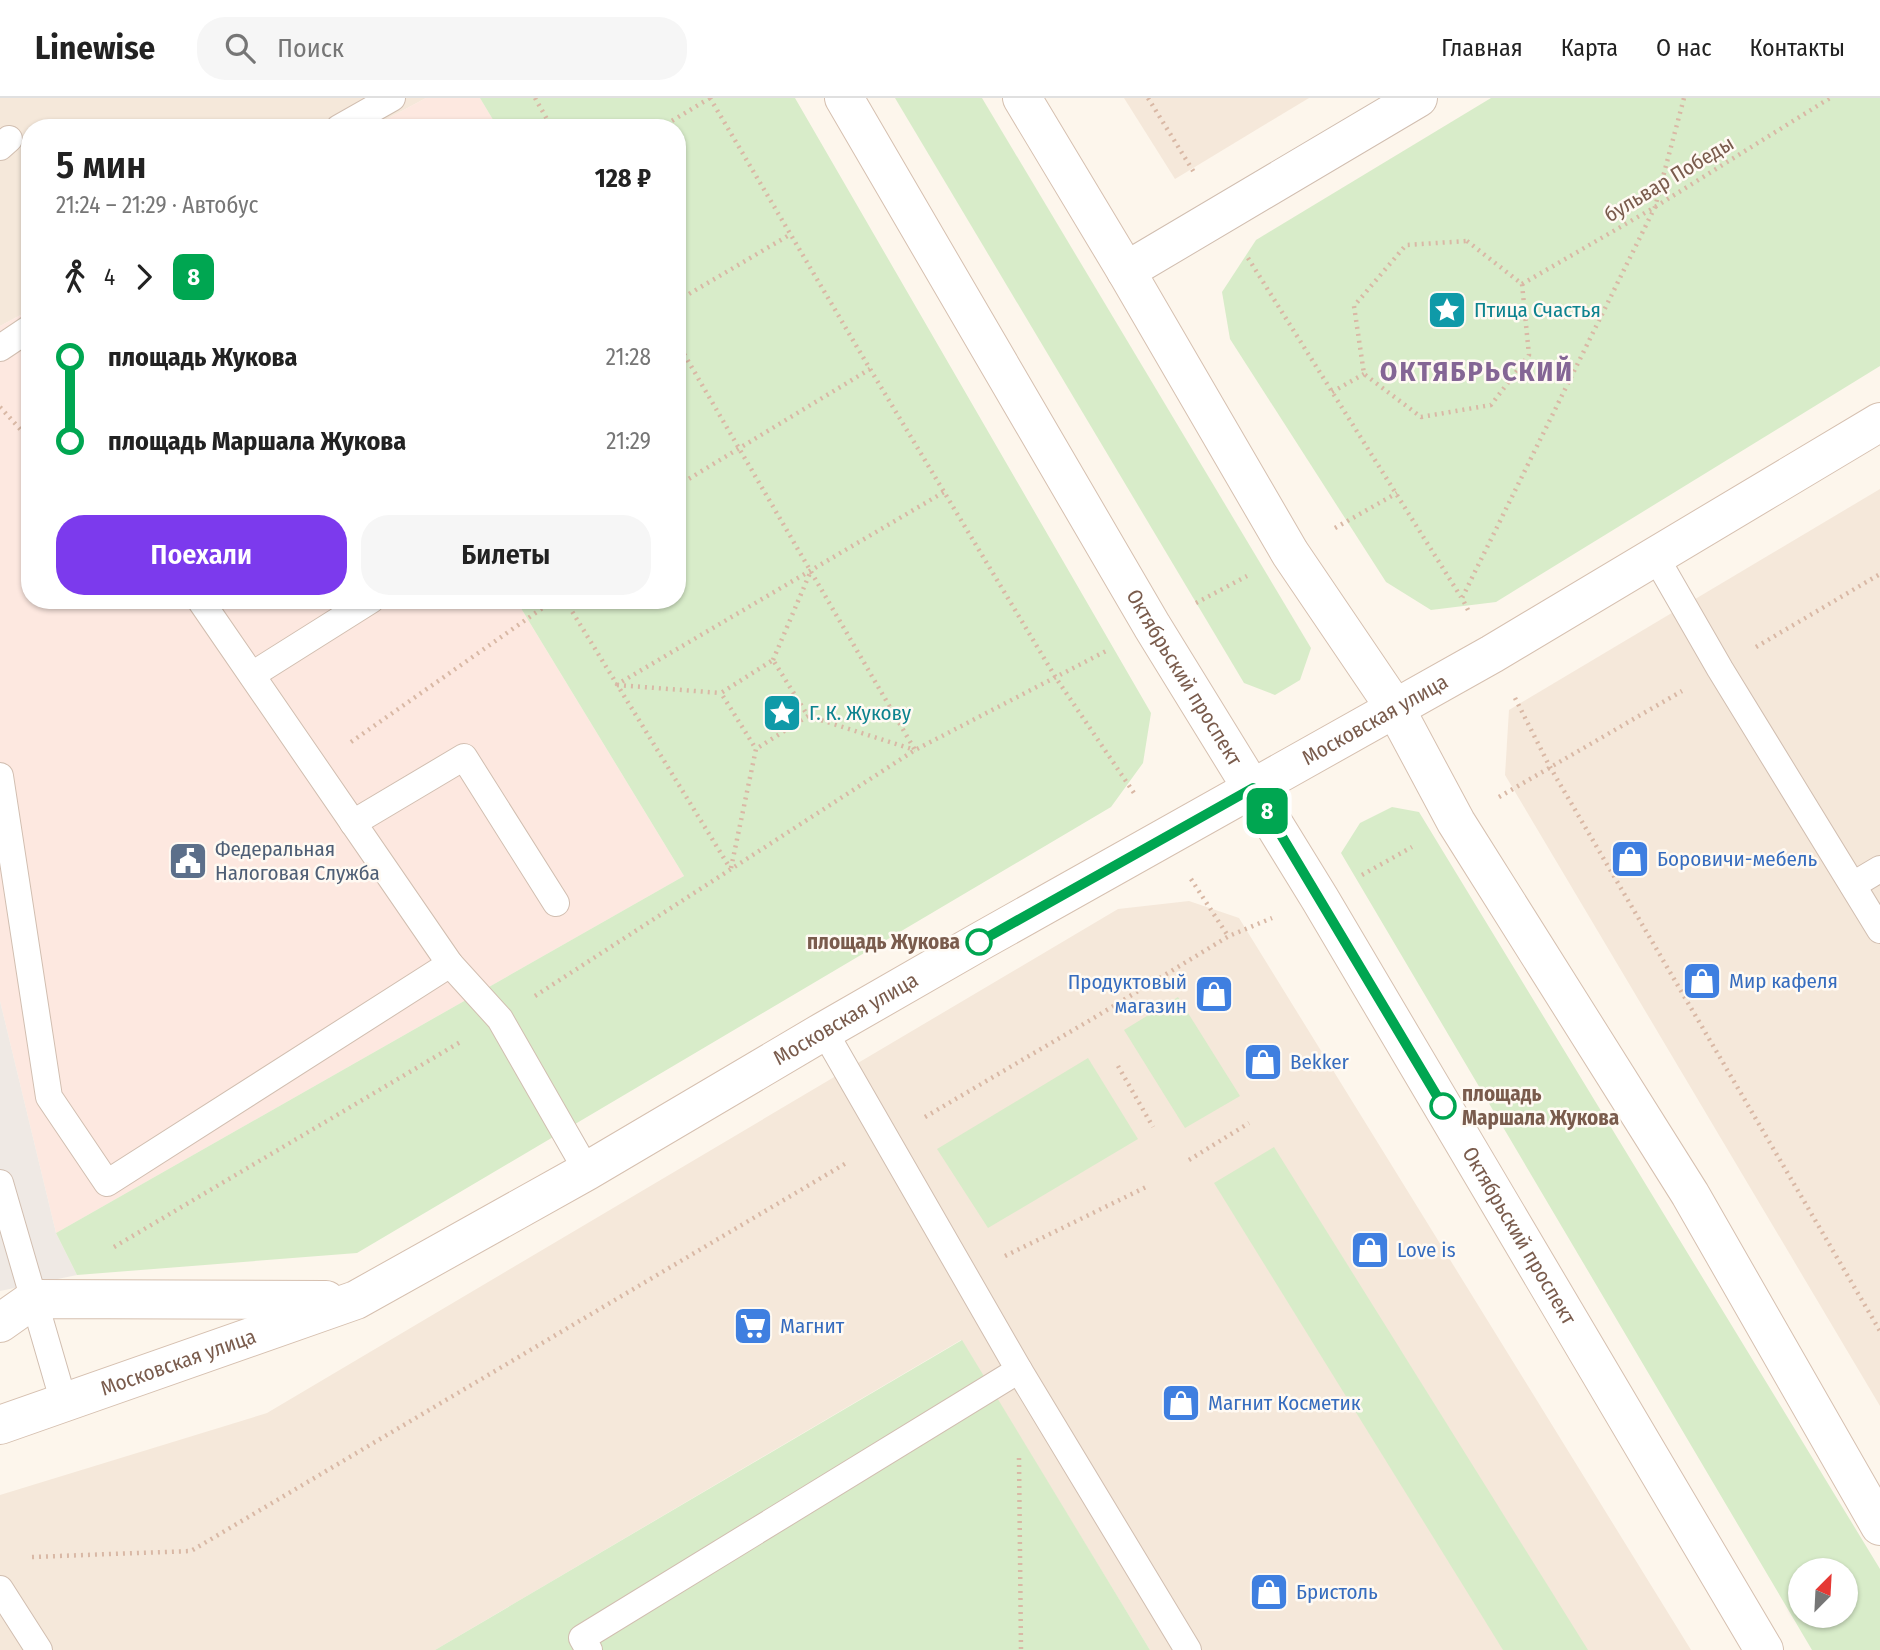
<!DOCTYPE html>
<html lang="ru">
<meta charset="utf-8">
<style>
:root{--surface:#fff;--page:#f6f6f6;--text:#222;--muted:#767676;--line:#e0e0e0;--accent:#7c3aed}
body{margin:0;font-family:"Fira Sans Condensed",sans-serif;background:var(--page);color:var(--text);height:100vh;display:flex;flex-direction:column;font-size:26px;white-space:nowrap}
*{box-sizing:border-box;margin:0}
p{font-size:23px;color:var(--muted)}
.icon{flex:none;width:38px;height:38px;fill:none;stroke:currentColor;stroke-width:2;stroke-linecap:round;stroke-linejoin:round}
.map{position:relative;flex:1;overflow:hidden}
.panel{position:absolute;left:21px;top:21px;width:665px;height:490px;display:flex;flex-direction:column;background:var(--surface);border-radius:28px;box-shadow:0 2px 5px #0004}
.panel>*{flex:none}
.badge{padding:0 14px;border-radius:10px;font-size:24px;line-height:46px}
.needle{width:46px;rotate:24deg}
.tools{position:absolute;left:1788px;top:1460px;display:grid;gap:14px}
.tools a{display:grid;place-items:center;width:70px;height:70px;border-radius:50%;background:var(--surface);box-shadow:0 2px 5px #0004;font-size:35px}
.map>.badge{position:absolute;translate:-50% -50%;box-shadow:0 0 0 4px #fff}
.legs{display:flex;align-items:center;gap:10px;height:77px;padding:0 35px;font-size:23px}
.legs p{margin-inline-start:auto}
.headline{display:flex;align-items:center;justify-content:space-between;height:119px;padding:0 35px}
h1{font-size:38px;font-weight:600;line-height:52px}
.cta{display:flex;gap:14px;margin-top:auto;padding:14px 35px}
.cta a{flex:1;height:80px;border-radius:28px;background:var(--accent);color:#fff;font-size:28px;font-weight:600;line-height:80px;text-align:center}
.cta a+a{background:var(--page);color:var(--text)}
ul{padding:0 35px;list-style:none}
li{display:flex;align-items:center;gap:24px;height:84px;font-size:26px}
li i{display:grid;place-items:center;width:10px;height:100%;margin:0 9px;background:currentColor}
li i::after{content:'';width:18px;height:18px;margin:-9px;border:5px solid;border-radius:50%;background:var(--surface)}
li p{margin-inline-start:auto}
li:first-child i{background:linear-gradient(#0000 50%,currentColor 0)}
li:last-child i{background:linear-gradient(currentColor 50%,#0000 0)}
header{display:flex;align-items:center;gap:42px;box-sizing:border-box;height:98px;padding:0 35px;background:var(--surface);border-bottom:2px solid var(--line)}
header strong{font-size:33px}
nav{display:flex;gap:38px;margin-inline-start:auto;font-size:24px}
.search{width:490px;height:63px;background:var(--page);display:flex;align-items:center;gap:18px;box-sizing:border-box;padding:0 24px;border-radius:28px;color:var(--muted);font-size:26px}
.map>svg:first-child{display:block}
.residential{fill:#f5e8da}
.commercial{fill:#fde8e0}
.industrial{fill:#efe9e4}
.green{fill:#d8ecc9;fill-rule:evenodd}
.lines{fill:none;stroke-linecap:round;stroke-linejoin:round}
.lane-casing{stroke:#d1beb0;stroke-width:28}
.street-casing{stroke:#d1beb0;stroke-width:40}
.secondary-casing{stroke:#d6c0b0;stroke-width:40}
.path{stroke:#d9b8a5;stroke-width:4.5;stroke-dasharray:2 5;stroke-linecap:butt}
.lane{stroke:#fff;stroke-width:26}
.street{stroke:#fff;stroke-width:38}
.secondary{stroke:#fff;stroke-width:38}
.line-1-casing{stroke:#fff;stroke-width:16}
.line-1{stroke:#00a651;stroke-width:10}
.stop-1-dot{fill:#fff;stroke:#00a651;stroke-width:3.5}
.labels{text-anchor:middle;stroke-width:5;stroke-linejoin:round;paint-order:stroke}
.street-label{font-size:21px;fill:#7a5c4d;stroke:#fffaf3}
.culture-label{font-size:21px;fill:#0d838f;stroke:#fffaf3;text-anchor:start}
.service-label{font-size:21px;fill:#4e5e75;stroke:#fffaf3;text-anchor:start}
.shop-label{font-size:21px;fill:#366cbe;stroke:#fffaf3;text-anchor:start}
.stop-label{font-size:21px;font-weight:bold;fill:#7a5c4d;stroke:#fffaf3;text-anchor:end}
.district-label{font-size:28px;font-weight:bold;letter-spacing:2px;fill:#846695;stroke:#fffaf3}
</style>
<header>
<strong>Linewise</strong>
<div class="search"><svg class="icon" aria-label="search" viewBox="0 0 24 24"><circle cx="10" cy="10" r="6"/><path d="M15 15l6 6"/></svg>Поиск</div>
<nav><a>Главная</a><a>Карта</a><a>О нас</a><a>Контакты</a></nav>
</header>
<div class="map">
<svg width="1880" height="1552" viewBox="0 0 1880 1552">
<rect width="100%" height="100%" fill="#fdf6ec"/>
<g class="residential">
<path d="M 0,0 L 426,0 L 370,30 L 30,30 L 30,212 L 0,228 Z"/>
<path d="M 1124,0 L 1309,0 L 1175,81 Z"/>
<path d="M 1880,391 L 1880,1308 L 1505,677 L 1509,612 Z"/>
<path d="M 1189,803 L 1239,820 L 1691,1552 L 1150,1552 L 961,1242 L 435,1552 L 0,1552 L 0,1397 L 267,1315 L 1118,811 Z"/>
</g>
<g class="commercial">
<path d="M 426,0 L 480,0 L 498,30 L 370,30 Z"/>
<path d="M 30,212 L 30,502 L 516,502 L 684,778 L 56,1135 L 0,903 L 0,228 Z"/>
</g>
<path class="industrial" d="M 0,903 L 56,1135 L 77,1177 L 0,1193 Z"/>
<g class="green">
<path d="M 480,0 L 795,0 L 1151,615 L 1143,665 L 1111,709 L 357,1155 L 77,1177 L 56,1135 L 684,778 L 516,502 L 677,502 L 677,30 L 498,30 Z"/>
<path d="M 895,0 L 982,0 L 1311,550 L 1300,582 L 1275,597 L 1244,585 Z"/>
<path d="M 1491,0 L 1880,0 L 1880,268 L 1496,504 L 1431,512 L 1386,484 L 1230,241 L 1222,194 L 1256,142 Z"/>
<path d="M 1392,709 L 1419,714 L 1880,1471 L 1880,1552 L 1812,1552 L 1341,755 L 1360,725 ZM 1801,1472 L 1846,1472 L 1846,1517 L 1801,1517 Z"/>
<path d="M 1178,899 L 1240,998 L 1185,1030 L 1124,932 Z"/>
<path d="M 1088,960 L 1138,1041 L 988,1130 L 937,1051 Z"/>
<path d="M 1274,1049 L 1588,1552 L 1503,1552 L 1214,1085 Z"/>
<path d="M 962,1242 L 1150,1552 L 435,1552 Z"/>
</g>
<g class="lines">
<g class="lane-casing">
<g id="lane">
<path d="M 339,30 L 392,0"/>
<path d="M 0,49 L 9,41"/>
<path d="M 0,250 L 30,230"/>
<path d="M 1655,458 L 1720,571 L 1880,832"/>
<path d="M 200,502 L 450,866 L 500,921 L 587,1073"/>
<path d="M 252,577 L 371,502"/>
<path d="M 0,678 L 49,999 L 107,1085 L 450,866"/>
<path d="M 353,725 L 464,659 L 556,805"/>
<path d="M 1853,787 L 1880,771"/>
<path d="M 824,933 L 1019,1272 L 1188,1552"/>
<path d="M 0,1085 L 64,1305"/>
<path d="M 0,1491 L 39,1552"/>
<path d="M 589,1552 L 582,1540 L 1019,1272"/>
</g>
</g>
<g class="street-casing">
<path id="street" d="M 1126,173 L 1418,0"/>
</g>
<g class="secondary-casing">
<g id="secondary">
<path id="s1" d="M 844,0 L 1152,528 L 1320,801 L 1764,1552"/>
<path d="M 1022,0 L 1126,173 L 1290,455 L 1395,610 L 1456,724 L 1690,1096 L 1880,1428"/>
<path d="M 0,1225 L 34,1201 L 326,1202"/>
<path id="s2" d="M 0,1327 L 356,1202 L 587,1073 L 824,933 L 979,844 L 1492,556 L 1880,324"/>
</g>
</g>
<g class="path">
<path d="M 535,0 L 552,30"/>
<path d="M 710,0 L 870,271 L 1056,580 L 1136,698"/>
<path d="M 1148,0 L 1195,76"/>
<path d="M 660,30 L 710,0"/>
<path d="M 1467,143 L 1522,186 L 1529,257 L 1491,307 L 1421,319 L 1364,276 L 1354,208 L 1406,147 Z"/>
<path d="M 1248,160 L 1461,499"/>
<path d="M 1522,186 L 1655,109 L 1830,0"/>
<path d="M 677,203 L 791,136"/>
<path d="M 677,244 L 915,652"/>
<path d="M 1332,294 L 1364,276"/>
<path d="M 0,309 L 30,342"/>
<path d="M 677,388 L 870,271"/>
<path d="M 1335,430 L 1397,395"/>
<path d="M 565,502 L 730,770"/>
<path d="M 1196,505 L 1247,478"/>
<path d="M 1468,512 L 1462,500 L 1655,109 L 1684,0"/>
<path d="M 1756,549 L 1880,476"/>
<path d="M 773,562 L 810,475"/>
<path d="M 616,587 L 944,394"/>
<path d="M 617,587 L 721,595"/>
<path d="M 1515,600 L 1550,669 L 1880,1233"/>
<path d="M 808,618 L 915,652"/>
<path d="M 351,644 L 554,502"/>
<path d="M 1499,699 L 1682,593"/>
<path d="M 731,770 L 756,651 L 721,595 L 773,562 L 808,618 L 756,651"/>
<path d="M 1362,777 L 1412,749"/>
<path d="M 1191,781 L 1228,838"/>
<path d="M 535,898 L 915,652 L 1108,552"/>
<path d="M 1118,968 L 1153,1029"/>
<path d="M 925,1019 L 1092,921 L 1229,838 L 1272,820"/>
<path d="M 1189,1062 L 1249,1025"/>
<path d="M 114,1149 L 462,943"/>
<path d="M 1005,1158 L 1146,1089"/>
<path d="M 1019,1360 L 1021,1552"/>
<path d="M 32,1459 L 191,1453 L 848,1064"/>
</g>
<use href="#lane" class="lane"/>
<use href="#street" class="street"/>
<use href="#secondary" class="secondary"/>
</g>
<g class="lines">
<g class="line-1-casing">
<path id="line-1" d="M 979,844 L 1253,690 L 1443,1008"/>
</g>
<use href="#line-1" class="line-1"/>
</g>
<defs>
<g id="sight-square" transform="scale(2.0125)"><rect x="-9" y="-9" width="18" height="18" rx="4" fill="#0f9aa8" stroke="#fffaf3"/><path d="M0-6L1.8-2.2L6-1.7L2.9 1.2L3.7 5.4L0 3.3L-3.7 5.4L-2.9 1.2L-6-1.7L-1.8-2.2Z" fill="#fff"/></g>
<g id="shop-square" transform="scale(2.0125)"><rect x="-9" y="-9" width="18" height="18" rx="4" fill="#3f7fe0" stroke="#fffaf3"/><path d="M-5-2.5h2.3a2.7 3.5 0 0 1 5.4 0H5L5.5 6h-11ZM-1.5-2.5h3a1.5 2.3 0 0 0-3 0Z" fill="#fff"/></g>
<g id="civic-square" transform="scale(2.0125)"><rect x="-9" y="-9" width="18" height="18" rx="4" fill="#5c6f8a" stroke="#fffaf3"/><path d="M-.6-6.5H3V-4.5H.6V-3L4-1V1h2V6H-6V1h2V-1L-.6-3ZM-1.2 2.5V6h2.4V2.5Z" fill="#fff"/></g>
<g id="supermarket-square" transform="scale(2.0125)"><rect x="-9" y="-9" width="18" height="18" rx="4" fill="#3f7fe0" stroke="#fffaf3"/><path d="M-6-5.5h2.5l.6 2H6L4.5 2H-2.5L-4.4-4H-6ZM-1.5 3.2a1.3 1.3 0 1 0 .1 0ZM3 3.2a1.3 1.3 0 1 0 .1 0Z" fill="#fff"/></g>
</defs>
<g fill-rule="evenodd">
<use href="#sight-square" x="1447" y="212"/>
<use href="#sight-square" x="782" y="615"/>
<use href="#shop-square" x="1630" y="761"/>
<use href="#civic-square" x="188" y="763"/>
<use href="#shop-square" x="1702" y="883"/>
<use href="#shop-square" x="1214" y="896"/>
<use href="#shop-square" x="1263" y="964"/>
<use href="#shop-square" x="1370" y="1152"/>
<use href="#supermarket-square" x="753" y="1228"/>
<use href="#shop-square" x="1181" y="1305"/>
<use href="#shop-square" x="1269" y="1494"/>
</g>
<g class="stop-1-dot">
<circle cx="979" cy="844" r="12"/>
<circle cx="1443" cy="1008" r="12"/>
</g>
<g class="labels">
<g class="street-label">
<text transform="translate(1669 81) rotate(-31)" y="7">бульвар Победы</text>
<text dy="7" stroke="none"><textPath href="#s1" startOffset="672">Октябрьский проспект</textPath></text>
<text dy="7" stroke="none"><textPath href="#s2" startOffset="1550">Московская улица</textPath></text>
<text dy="7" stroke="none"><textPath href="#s2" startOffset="942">Московская улица</textPath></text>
<text dy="7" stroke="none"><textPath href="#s1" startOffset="1323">Октябрьский проспект</textPath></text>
<text dy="7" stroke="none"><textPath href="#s2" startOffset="189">Московская улица</textPath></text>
</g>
<g class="culture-label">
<text x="1474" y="219">Птица Счастья</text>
<text x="809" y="622">Г. К. Жукову</text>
</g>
<g class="service-label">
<text x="215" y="758">Федеральная<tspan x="215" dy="24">Налоговая Служба</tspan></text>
</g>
<g class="shop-label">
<text x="1657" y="768">Боровичи-мебель</text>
<text x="1729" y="890">Мир кафеля</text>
<text x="1187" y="891" text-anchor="end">Продуктовый<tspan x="1187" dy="24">магазин</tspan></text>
<text x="1290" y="971">Bekker</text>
<text x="1397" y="1159">Love is</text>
<text x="780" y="1235">Магнит</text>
<text x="1208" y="1312">Магнит Косметик</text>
<text x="1296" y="1501">Бристоль</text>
</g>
<g class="stop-label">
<text x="960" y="851">площадь Жукова</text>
<text x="1462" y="1003" text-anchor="start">площадь<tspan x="1462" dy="24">Маршала Жукова</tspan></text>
</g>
<g class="district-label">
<text x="1477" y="283">ОКТЯБРЬСКИЙ</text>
</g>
</g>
</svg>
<div class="tools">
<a><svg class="needle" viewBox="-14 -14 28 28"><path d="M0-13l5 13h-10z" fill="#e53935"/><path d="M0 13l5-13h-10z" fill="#767676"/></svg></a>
</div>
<b class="badge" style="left:1267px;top:713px;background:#00a651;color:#fff">8</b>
<section class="panel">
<div class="headline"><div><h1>5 мин</h1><p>21:24 – 21:29 · Автобус</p></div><b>128 ₽</b></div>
<div class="legs"><svg class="icon" aria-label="walk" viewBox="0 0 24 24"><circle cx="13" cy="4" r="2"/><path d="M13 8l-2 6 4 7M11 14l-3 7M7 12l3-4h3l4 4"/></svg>4<svg class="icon" aria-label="forward" viewBox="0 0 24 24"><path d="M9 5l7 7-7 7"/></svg><b class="badge" style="background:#00a651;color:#fff">8</b></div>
<ul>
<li><i style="color:#00a651"></i><b>площадь Жукова</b><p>21:28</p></li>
<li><i style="color:#00a651"></i><b>площадь Маршала Жукова</b><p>21:29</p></li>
</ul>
<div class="cta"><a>Поехали</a><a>Билеты</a></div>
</section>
</div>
